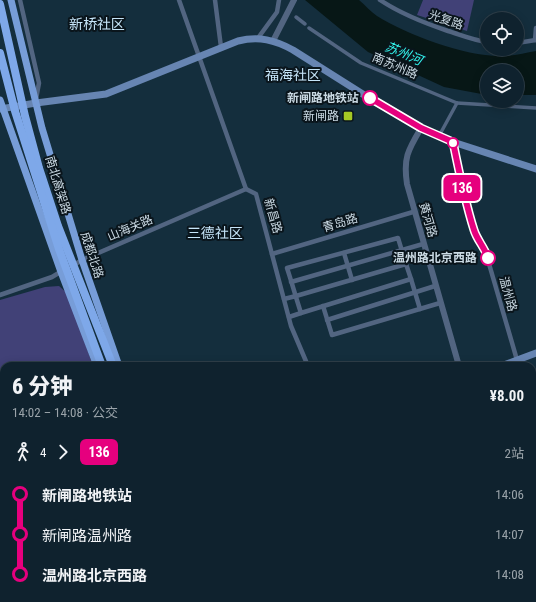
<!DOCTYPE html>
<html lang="zh">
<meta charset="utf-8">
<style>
:root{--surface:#0f222e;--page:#182a36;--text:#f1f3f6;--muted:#9ba4aa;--line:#2f3f4a}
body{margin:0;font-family:"Roboto Condensed","Noto Sans SC",sans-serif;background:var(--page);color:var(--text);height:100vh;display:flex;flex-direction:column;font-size:15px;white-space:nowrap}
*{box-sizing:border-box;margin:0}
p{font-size:13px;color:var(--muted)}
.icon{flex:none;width:22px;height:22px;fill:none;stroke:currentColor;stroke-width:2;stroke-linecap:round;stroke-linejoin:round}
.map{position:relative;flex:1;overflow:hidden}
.panel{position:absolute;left:0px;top:362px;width:536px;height:240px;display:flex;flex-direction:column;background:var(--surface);border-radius:12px 12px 0 0;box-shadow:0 2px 10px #0003,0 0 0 1px var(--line)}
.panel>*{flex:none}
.badge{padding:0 8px;border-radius:6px;font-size:14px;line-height:26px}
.buttons{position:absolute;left:480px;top:12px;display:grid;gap:8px}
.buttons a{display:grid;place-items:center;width:44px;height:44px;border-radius:50%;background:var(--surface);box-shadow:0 2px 10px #0003,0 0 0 1px var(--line);font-size:20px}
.map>.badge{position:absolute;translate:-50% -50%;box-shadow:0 0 0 2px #fff}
.legs{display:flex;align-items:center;gap:6px;height:44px;padding:0 12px;font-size:13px}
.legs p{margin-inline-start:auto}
.overview{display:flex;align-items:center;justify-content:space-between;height:68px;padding:0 12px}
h1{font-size:22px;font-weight:800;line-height:30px}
ul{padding:0 12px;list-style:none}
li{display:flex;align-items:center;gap:14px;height:40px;font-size:15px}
li i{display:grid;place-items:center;width:6px;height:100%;margin:0 5px;background:currentColor}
li i::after{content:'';width:10px;height:10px;margin:-5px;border:3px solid;border-radius:50%;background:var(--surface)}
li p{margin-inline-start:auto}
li:first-child i{background:linear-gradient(#0000 50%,currentColor 0)}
li:last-child i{background:linear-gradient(currentColor 50%,#0000 0)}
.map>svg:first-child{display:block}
.green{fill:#414177}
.water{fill:#071716}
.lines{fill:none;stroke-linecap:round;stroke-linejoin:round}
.pedestrian{stroke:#526581;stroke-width:3.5}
.minor{stroke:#526581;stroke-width:4.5}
.tertiary{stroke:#526581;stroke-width:6}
.secondary{stroke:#6785b2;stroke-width:7}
.primary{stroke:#779dd8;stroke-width:7}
.trunk{stroke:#7ea8e9;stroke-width:8}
.trunk-bridge{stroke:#7ea8e9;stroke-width:8}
.line-1-casing{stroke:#fff;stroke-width:9}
.line-1{stroke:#e6007e;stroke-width:6}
.stop-1-dot{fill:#fff;stroke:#e6007e;stroke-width:2}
.poi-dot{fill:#a4c824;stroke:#0a151c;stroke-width:1.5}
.labels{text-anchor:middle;stroke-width:4;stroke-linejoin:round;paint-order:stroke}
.street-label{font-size:12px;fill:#cad9e3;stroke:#0a151c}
.stop-label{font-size:12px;font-weight:bold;fill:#cad9e3;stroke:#0a151c;text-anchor:end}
.poi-label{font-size:12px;fill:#cad9e3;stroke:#0a151c;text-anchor:end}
.water-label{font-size:13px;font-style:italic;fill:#32f3eb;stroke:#0a151c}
.quarter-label{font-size:14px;fill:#c6e5f9;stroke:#0a151c}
</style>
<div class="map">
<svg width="536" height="602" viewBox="0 0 536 602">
<rect width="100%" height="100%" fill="#142e3d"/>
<g class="green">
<path d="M 423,0 L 474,0 L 467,31 L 417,15 Z"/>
<path d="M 59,286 L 68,294 L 93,366 L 4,366 L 4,504 L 0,505 L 0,300 L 45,287 Z"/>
</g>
<path class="water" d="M 305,0 L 359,0 C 365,5 371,12 377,16 C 407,35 467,57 502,56 C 513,56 525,53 536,51 L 536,95 L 517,95 L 517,71 L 487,71 L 487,95 L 444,87 L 368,52 Z"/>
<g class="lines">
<g class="pedestrian">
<path d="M 296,17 L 305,24"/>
<path d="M 309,28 L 361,63 L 457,103 L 536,108"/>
<path d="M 439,136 L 457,103"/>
</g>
<g class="minor">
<path d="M 20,0 L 39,83 L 36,99"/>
<path d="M 179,0 L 246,189 L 256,194 L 291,326 L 308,366"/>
<path d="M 215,0 L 221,47"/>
<path d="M 380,0 C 401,14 424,23 448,31 C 461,35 473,40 487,42"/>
<path d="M 258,38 L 277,12 L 279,0"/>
<path d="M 535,40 L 536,28"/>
<path d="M 517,43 L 536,40"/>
<path d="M 453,142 L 461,184 L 475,232 L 485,250 L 517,360"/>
<path d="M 344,253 L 352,280"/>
<path d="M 272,254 L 413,212"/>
<path d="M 72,266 L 82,260 L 246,189"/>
<path d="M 411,279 L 420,309"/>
<path d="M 291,282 L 423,244"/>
<path d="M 0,295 L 52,277 L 62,271"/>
<path d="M 284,299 L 296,296 L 406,264 L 398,238 L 287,268 C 292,283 296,298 301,313 L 411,279 L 406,264"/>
<path d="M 323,306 L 332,335 L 440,303"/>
<path d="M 289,317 L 301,313"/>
<path d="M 327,320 L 435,286"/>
<path d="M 532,404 L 536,403"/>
<path d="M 532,486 L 536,485"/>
<path d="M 360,598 L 361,602"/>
</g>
<g class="tertiary">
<path d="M 273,41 L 294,0"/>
<path d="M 421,128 C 408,150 403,158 407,184 L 459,366"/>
<path d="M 532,593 L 536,594"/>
<path d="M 529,598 L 530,602"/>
<path d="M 445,602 L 467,598"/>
</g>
<g class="secondary">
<path d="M 0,109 L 36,103 L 106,94 L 238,41 C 259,36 275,40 293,50 L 369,98 L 421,128 L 453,142 L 536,169"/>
<path d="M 501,366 L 536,353"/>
<path d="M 0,513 L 4,512"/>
<path d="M 0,519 L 4,518"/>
</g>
<g class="primary">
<path d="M 11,0 L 42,128 L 82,260 L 119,366"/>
<path d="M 0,100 L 61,272 L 97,366"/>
<path d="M 162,598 L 162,602"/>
</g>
<g class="trunk">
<path d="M 137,598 L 137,602"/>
<path d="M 143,598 L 143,602"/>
<path d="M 155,598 L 155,602"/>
<path d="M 166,598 L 166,602"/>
</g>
<g class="trunk-bridge">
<path d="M 0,4 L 25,116 L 39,168 L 58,226 L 113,366"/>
<path d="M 0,53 L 15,111 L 59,249 L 102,366"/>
</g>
</g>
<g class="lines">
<g class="line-1-casing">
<path id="line-1" d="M 370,98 L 421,128 L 453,142 C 459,172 465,202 474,230 C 477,240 485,248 488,258"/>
</g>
<use href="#line-1" class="line-1"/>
</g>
<g class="stop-1-dot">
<circle cx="370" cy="98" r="7"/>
<circle cx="453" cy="143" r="5"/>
<circle cx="488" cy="258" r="7"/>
</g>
<rect class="poi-dot" x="343" y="111" width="10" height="10" rx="2"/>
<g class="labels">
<g class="street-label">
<text transform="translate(446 20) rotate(19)" y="4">光复路</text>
<text transform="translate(395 66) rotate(23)" y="4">南苏州路</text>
<text transform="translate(58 185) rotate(73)" y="4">南北高架路</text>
<text transform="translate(273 216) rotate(74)" y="4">新昌路</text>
<text transform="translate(428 220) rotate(74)" y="4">黄河路</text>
<text transform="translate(340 223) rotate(-17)" y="4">青岛路</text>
<text transform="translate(130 228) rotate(-23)" y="4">山海关路</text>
<text transform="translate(92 255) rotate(72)" y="4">成都北路</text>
<text transform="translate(508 294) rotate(75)" y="4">温州路</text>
</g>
<g class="stop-label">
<text x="359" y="102">新闸路地铁站</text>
<text x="477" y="262">温州路北京西路</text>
</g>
<g class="poi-label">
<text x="339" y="120">新闸路</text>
</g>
<g class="water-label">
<text transform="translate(404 53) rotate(23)" y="5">苏州河</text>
</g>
<g class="quarter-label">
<text x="97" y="29">新桥社区</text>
<text x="293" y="80">福海社区</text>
<text x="215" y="238">三德社区</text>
</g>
</g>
</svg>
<div class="buttons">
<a><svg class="icon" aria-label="locate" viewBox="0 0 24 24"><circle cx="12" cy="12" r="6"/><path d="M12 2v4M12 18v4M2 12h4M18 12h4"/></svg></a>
<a><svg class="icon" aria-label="layers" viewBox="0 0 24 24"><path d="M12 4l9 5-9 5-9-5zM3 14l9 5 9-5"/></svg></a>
</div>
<b class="badge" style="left:462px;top:188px;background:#e6007e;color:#fff">136</b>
<section class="panel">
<div class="overview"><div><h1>6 分钟</h1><p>14:02 – 14:08 · 公交</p></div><b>¥8.00</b></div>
<div class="legs"><svg class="icon" aria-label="walk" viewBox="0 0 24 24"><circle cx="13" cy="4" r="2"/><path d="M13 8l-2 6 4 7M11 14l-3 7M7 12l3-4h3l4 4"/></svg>4<svg class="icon" aria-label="forward" viewBox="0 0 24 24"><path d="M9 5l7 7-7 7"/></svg><b class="badge" style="background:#e6007e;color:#fff">136</b><p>2站</p></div>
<ul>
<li><i style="color:#e6007e"></i><b>新闸路地铁站</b><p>14:06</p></li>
<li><i style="color:#e6007e"></i><span>新闸路温州路</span><p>14:07</p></li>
<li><i style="color:#e6007e"></i><b>温州路北京西路</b><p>14:08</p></li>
</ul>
</section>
</div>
